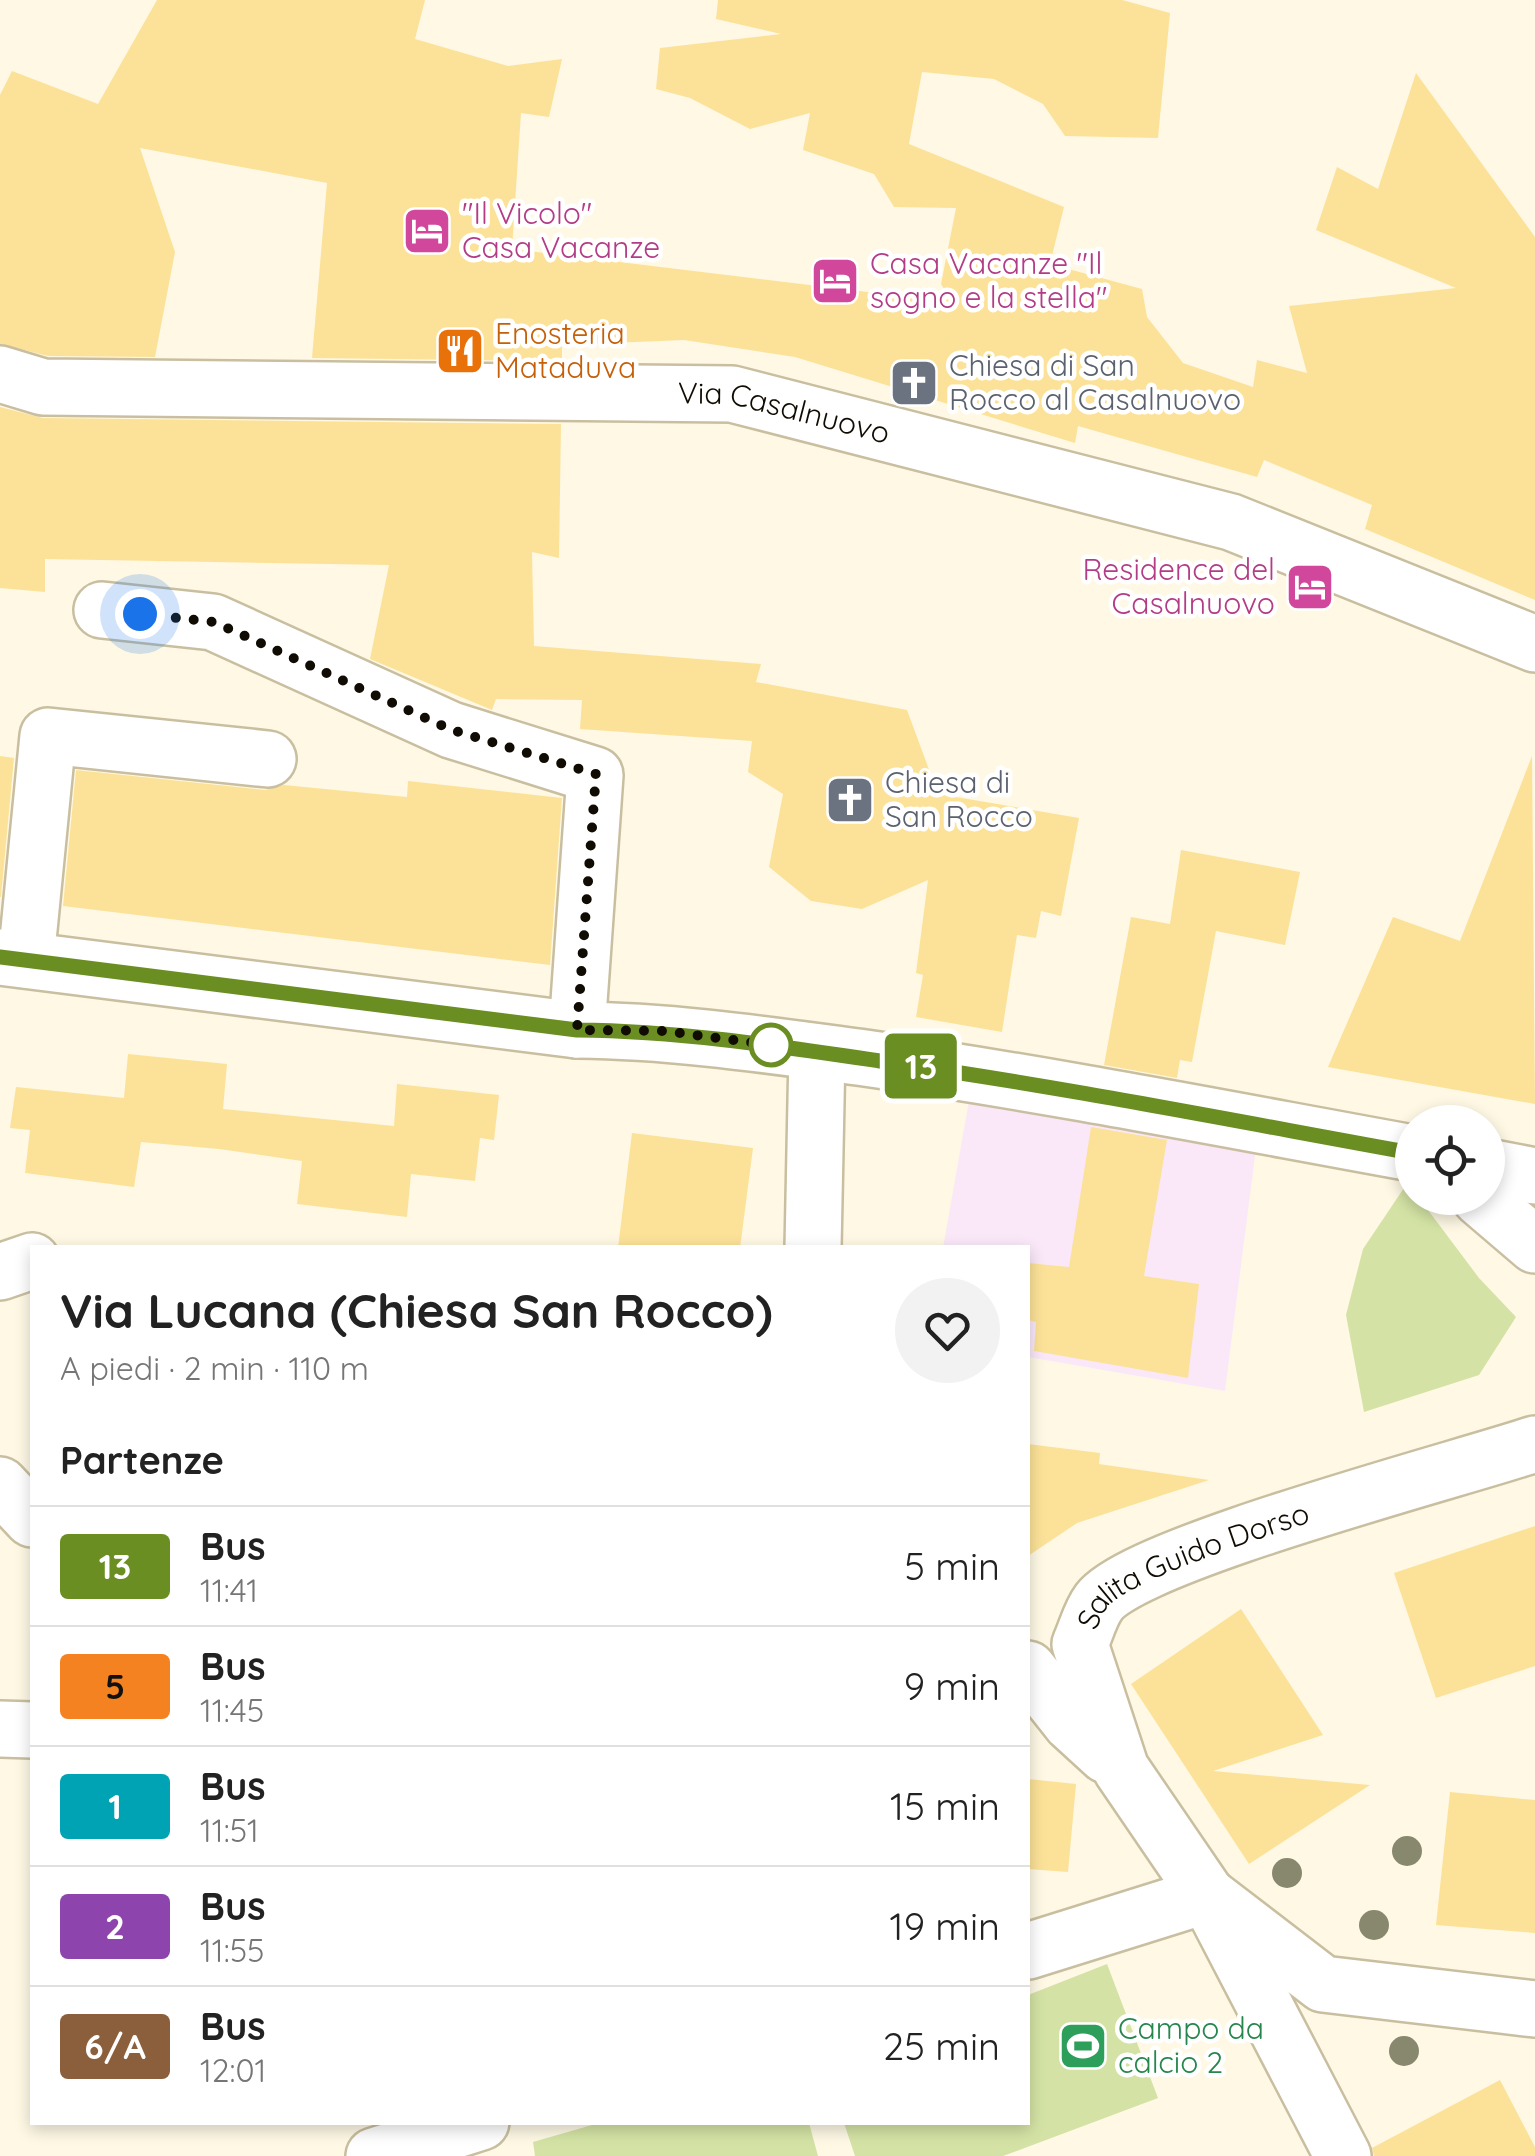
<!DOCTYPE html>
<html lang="it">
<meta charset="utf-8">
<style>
:root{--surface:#fff;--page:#f2f2f2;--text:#222;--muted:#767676;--line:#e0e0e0}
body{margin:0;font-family:Quicksand,sans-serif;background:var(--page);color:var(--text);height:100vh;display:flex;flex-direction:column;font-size:38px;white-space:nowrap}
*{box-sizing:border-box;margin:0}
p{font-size:32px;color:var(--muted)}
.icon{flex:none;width:55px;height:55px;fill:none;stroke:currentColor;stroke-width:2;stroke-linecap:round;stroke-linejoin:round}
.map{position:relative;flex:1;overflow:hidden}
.sheet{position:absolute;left:30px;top:1245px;width:1000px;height:880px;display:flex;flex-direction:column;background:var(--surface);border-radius:0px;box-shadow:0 5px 15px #0003}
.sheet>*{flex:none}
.badge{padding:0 20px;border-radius:8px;font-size:35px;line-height:65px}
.tools{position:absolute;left:1395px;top:1105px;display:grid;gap:20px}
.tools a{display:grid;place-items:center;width:110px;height:110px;border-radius:50%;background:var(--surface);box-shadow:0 5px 15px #0003;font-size:50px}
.you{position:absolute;width:50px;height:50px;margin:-25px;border:8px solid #fff;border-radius:50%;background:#1a73e8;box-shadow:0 0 0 15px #1a73e833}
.map>.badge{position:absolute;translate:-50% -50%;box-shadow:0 0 0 5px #fff}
h2{padding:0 30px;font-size:38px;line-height:90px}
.round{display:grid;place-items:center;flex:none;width:105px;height:105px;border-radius:52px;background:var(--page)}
.headline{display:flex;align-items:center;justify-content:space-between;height:170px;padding:0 30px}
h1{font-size:48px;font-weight:700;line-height:75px}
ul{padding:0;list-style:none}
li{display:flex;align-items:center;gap:30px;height:120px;padding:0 30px;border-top:2px solid var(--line)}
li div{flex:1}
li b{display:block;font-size:38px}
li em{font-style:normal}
li .badge{min-width:110px;font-weight:700;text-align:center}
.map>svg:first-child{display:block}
.commercial{fill:#fae8f9}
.green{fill:#d4e3a5}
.building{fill:#fce298}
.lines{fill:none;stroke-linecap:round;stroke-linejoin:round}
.street-casing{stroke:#c9bfa0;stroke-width:60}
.secondary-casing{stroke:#c9bfa0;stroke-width:60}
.street{stroke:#fff;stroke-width:55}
.secondary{stroke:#fff;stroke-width:55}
.tree{fill:#87886e}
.line-casing{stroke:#fff;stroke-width:22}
.line{stroke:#6b8e23;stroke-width:15}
.walk{stroke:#100c03;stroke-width:10;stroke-dasharray:0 18}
.stop-dot{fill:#fff;stroke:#6b8e23;stroke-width:5}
.labels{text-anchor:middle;stroke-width:9;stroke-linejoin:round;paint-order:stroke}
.hotel-label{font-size:30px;fill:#b23c85;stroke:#fff;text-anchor:start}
.food-label{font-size:30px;fill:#c56008;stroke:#fff;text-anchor:start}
.worship-label{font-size:30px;fill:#5b616d;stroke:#fff;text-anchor:start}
.street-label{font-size:30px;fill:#100c03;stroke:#fff}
.leisure-label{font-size:30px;fill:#27864d;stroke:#fff;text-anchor:start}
</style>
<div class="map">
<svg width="1535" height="2156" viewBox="0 0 1535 2156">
<rect width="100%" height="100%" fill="#fef8e5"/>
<path class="commercial" d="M 971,1089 L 1257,1140 L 1225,1391 L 1028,1357 L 1028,1248 L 943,1248 Z"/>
<g class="green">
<path d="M 1408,1182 L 1412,1198 L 1419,1198 L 1479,1278 L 1516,1317 L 1479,1375 L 1364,1412 L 1346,1315 L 1363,1249 Z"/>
<path d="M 1107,1964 L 1158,2098 L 1003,2156 L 855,2156 L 844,2123 L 1028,2122 L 1028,1995 Z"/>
<path d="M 809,2123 L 818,2156 L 535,2156 L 533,2142 L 599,2123 Z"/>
</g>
<g class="building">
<path d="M 157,0 L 425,0 L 415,39 L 508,66 L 562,59 L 549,117 L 521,113 L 512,249 L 942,301 L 950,299 L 941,284 L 956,208 L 894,207 L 874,174 L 803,150 L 810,113 L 750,129 L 690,98 L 656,89 L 660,48 L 781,34 L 716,19 L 718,0 L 1122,0 L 1170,13 L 1158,138 L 1065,136 L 1043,104 L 994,79 L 922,72 L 909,144 L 1064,207 L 1050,264 L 1142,289 L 1147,317 L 1183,363 L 1253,387 L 1257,360 L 1307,373 L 1289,306 L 1456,288 L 1316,230 L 1337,167 L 1378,189 L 1416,73 L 1535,237 L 1535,600 L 1365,529 L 1372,505 L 1264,460 L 1257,477 L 1078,426 L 1075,443 L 795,357 L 684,340 L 562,345 L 562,361 L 312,358 L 327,183 L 140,148 L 175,252 L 155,357 L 48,356 L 0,344 L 0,95 L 12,71 L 98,104 Z"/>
<path d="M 0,407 L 43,418 L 561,424 L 559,558 L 532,552 L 534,646 L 761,664 L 756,682 L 907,710 L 938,794 L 1079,818 L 1061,916 L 1041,911 L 1036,938 L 1017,935 L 1002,1032 L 916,1017 L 923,975 L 916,973 L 928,880 L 862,909 L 811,901 L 769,867 L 783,794 L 748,772 L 752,741 L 580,729 L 582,700 L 496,699 L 492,710 L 370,659 L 389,565 L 45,559 L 45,592 L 0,588 Z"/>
<path d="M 0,756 L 14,758 L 1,897 L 0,897 Z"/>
<path d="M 1532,756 L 1535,1104 L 1328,1067 L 1393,917 L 1460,941 Z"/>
<path d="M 76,770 L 265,790 L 284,785 L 407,797 L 408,781 L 562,798 L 550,965 L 63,906 Z"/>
<path d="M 1181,850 L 1300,872 L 1285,945 L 1216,931 L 1192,1062 L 1180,1060 L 1177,1078 L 1104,1065 L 1131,917 L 1170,924 Z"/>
<path d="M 128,1054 L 227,1064 L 223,1109 L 394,1126 L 397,1084 L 499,1095 L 494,1140 L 480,1138 L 475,1181 L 411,1174 L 407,1217 L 297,1204 L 302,1161 L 219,1149 L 141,1142 L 134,1187 L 25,1173 L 30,1130 L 10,1128 L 16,1087 L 124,1098 Z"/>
<path d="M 1091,1127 L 1167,1140 L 1144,1276 L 1199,1284 L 1188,1378 L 1034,1351 L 1036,1322 L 1028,1320 L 1028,1263 L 1069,1267 Z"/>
<path d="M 632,1133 L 753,1148 L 740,1248 L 618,1248 Z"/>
<path d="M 1028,1444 L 1100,1453 L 1099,1464 L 1209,1480 L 1077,1523 L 1028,1556 Z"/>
<path d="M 1535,1526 L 1535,1666 L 1436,1698 L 1394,1573 Z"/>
<path d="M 1241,1609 L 1323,1735 L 1213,1771 L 1370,1785 L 1249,1864 L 1131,1684 Z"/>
<path d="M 1028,1779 L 1076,1784 L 1068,1872 L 1028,1869 Z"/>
<path d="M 1450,1792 L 1535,1800 L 1535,1933 L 1436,1925 Z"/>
<path d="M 1500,2080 L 1535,2147 L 1535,2156 L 1374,2156 L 1372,2148 Z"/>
</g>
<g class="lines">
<g class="street-casing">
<g id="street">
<path id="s1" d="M 0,374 L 43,387 L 732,394 L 1231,522 L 1535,644"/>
<path d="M 102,610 L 213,622 L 451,730 L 595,775 L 577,1030"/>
<path d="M 26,960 L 48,736 L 268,759"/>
<path d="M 1480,1198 L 1535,1245"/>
<path d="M 813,1248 L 817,1052"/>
<path d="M 0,1272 L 32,1261"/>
<path d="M 0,1485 L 32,1519"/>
<path d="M 1028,1669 L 1071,1723 L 1106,1755"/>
<path d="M 0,1729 L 32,1730"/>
<path d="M 1028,1951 L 1207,1895 L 1323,1984 L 1535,2009"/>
<path d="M 374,2156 L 481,2122"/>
<path id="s2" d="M 1343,2156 L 1207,1895 L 1121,1769 L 1080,1644 C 1086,1631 1090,1614 1099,1602 C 1134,1554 1461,1469 1535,1444"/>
</g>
</g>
<g class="secondary-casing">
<g id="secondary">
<path d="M 0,957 L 577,1030 C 674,1031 768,1045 865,1058 C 1048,1084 1230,1120 1412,1153"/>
<path d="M 1488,1167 L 1535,1176"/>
</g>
</g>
<use href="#street" class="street"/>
<use href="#secondary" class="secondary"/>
</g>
<g class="tree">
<circle cx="1407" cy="1851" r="15"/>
<circle cx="1287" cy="1873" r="15"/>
<circle cx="1374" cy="1925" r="15"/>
<circle cx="1404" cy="2051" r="15"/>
</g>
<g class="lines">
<g class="line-casing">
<path id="line" d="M 0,957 L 577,1030 C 679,1031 778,1046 880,1061 C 1058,1086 1235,1121 1412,1153"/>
</g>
<use href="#line" class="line"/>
<path class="walk" d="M 140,614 L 214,622 L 452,730 L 596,774 L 577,1030 L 664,1031 L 771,1045"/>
</g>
<defs>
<g id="hotel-square" transform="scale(2.5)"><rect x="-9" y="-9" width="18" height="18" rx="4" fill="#d1479c" stroke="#fff"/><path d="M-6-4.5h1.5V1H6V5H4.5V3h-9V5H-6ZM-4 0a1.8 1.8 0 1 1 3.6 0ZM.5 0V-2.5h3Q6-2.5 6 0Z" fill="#fff"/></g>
<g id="restaurant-square" transform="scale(2.5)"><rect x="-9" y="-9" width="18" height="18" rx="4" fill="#e8710a" stroke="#fff"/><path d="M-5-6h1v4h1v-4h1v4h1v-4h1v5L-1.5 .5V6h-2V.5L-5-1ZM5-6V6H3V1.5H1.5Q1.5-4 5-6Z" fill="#fff"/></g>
<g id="church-square" transform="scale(2.5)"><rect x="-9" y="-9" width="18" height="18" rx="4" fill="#6b7280" stroke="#fff"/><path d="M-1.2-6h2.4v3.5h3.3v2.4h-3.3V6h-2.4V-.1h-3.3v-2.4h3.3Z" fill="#fff"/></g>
<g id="stadium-square" transform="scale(2.5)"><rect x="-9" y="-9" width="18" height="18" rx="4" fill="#2e9e5b" stroke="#fff"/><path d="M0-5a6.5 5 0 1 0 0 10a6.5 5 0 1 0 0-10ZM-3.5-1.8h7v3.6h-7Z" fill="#fff"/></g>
</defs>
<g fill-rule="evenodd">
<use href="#hotel-square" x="427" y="231"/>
<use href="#hotel-square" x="835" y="281"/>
<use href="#restaurant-square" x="460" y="351"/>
<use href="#church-square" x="914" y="383"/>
<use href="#hotel-square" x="1310" y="587"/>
<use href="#church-square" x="850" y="800"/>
<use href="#stadium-square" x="1083" y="2046"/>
</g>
<circle class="stop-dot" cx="771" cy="1045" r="20"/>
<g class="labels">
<g class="hotel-label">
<text x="462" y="224">"Il Vicolo"<tspan x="462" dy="34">Casa Vacanze</tspan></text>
<text x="870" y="274">Casa Vacanze "Il<tspan x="870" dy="34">sogno e la stella"</tspan></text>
<text x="1275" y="580" text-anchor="end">Residence del<tspan x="1275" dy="34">Casalnuovo</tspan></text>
</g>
<g class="food-label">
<text x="495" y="344">Enosteria<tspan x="495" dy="34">Mataduva</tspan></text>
</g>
<g class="worship-label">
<text x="949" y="376">Chiesa di San<tspan x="949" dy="34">Rocco al Casalnuovo</tspan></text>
<text x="885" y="793">Chiesa di<tspan x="885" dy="34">San Rocco</tspan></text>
</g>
<g class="street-label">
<text dy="10" stroke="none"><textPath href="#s1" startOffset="788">Via Casalnuovo</textPath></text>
<text dy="10" stroke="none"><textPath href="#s2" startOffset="725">Salita Guido Dorso</textPath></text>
</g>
<g class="leisure-label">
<text x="1118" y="2039">Campo da<tspan x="1118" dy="34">calcio 2</tspan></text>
</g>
</g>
</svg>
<div class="tools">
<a><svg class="icon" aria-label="locate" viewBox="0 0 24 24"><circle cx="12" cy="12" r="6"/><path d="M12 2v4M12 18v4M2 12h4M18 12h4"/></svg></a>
</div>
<div class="you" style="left:140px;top:614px"></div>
<b class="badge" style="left:921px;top:1066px;background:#6b8e23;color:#fff">13</b>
<section class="sheet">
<div class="headline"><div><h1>Via Lucana (Chiesa San Rocco)</h1><p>A piedi · 2 min · 110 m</p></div><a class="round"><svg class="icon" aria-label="heart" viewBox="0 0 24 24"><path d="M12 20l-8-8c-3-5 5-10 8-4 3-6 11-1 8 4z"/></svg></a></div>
<h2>Partenze</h2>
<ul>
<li><span class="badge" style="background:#6b8e23;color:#fff">13</span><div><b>Bus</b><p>11:41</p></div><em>5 min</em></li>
<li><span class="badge" style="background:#f58220;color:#111">5</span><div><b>Bus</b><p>11:45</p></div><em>9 min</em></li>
<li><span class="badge" style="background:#00a3b4;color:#fff">1</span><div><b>Bus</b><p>11:51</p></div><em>15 min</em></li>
<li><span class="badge" style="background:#8e44ad;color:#fff">2</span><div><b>Bus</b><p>11:55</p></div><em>19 min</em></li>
<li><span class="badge" style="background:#8b5e3c;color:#fff">6/A</span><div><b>Bus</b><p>12:01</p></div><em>25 min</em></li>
</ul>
</section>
</div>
